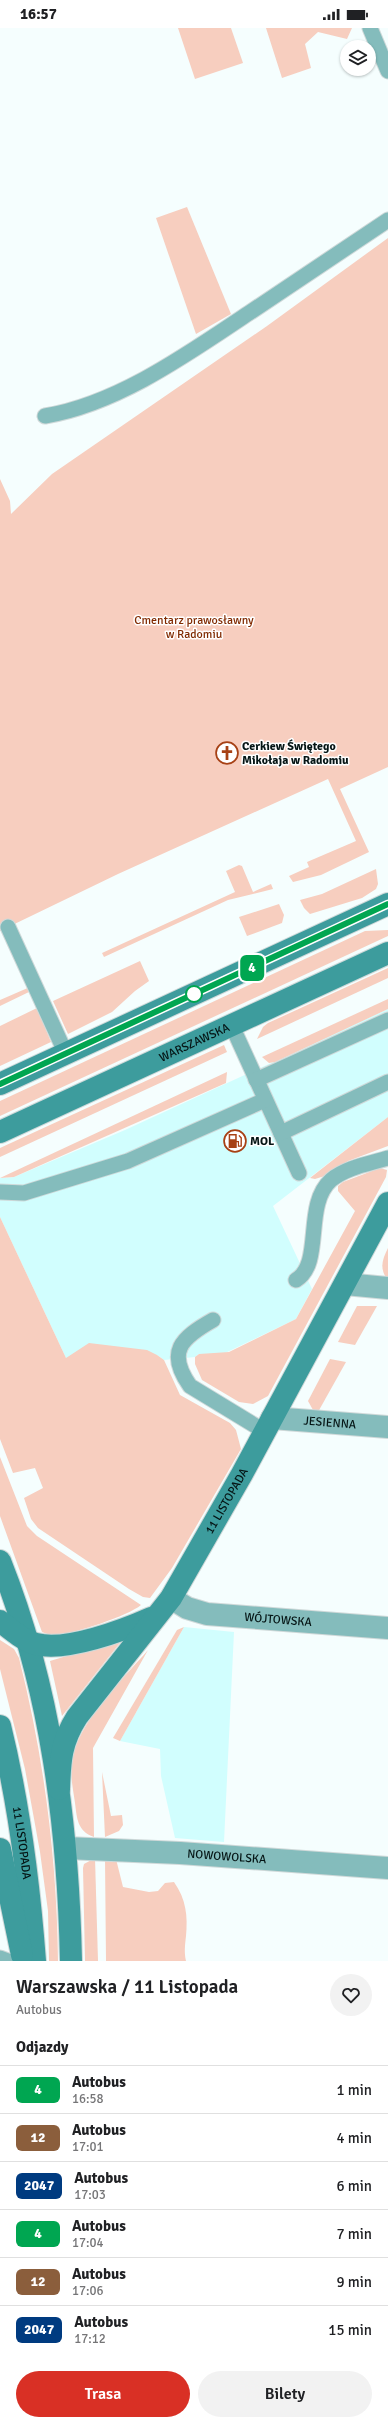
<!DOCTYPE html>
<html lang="pl">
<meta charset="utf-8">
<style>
:root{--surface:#fff;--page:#f2f2f2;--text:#202124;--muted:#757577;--line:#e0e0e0;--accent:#d93025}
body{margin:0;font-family:Signika,sans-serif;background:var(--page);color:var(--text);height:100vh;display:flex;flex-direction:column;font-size:15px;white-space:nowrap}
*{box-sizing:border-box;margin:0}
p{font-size:13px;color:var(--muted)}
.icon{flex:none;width:22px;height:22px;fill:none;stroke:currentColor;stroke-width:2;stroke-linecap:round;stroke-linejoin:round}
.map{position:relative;height:1933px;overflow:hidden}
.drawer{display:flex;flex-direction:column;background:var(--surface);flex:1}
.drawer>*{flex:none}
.badge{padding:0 8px;border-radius:6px;font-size:14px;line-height:26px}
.tools{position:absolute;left:340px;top:12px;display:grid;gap:8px}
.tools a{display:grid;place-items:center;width:36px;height:36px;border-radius:50%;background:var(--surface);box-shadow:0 1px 3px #0004;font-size:20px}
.map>.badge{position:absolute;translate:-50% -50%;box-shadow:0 0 0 2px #fff}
h2{padding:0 16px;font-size:15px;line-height:36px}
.round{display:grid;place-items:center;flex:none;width:42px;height:42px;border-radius:21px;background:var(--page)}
.summary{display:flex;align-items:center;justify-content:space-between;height:68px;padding:0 16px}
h1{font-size:19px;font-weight:600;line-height:30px}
.button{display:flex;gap:8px;margin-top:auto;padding:8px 16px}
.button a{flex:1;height:46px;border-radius:24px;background:var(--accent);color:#fff;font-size:16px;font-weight:600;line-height:46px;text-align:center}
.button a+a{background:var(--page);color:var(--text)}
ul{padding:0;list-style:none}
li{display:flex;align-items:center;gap:12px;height:48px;padding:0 16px;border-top:1px solid var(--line)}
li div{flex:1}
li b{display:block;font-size:15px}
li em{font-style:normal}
li .badge{min-width:44px;font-weight:700;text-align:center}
.status{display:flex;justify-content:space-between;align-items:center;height:28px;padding:0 20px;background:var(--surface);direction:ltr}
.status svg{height:11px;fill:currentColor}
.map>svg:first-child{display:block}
.built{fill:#d1fefe}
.green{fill:#f7cebf}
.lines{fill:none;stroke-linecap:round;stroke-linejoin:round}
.service-casing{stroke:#cfd9d9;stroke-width:17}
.minor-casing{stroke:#cfd9d9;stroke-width:24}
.secondary-casing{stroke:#cfd9d9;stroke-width:24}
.service{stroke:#84bcbc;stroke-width:15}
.minor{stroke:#84bcbc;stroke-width:22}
.secondary{stroke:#3d9c9d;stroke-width:22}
.line-casing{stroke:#fff;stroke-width:9}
.line{stroke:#00a651;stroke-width:6}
.stop-dot{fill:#fff;stroke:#00a651;stroke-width:2}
.labels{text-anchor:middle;stroke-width:3;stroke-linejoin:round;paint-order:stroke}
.park-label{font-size:12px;fill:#802a00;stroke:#fff}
.poi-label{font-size:12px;font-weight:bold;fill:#051515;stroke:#fff;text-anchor:start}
.street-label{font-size:12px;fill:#051515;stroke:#fff}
</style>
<div class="status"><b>16:57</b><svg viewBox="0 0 49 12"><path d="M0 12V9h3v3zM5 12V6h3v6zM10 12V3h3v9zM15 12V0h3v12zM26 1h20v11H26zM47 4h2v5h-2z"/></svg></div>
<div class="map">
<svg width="388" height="1933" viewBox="0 0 388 1933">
<rect width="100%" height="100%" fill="#f5fefe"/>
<g class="built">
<path d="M 388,981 L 388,1089 L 273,1178 L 312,1261 L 296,1291 L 223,1326 L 199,1326 L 195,1329 L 164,1332 L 157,1327 L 66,1330 L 0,1189 L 0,1150 L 14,1149 L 125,1102 Z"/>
<path d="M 184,1599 L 234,1604 L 224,1814 L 175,1810 L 161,1748 L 160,1721 L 120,1713 Z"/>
</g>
<g class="green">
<path d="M 178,0 L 231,0 L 243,35 L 195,51 Z"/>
<path d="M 266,0 L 352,0 L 347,11 L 318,4 L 305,16 L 311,40 L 282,50 Z"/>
<path d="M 187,179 L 231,286 L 196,306 L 156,190 Z"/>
<path d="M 388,210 L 388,739 L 340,761 L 369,824 L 321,847 L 293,854 L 289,848 L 309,839 L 307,834 L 356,813 L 328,751 L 118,846 L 0,903 L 0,451 L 10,473 L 11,486 L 52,446 L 267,298 Z"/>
<path d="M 239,837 L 242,838 L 253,864 L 271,856 L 273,861 L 228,872 L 104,929 L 102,925 L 235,864 L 226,843 Z"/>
<path d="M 376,841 L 378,856 L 376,861 L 362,870 L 310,886 L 304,880 L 300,872 L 322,866 Z"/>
<path d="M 279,876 L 284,887 L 282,895 L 247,908 L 239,889 Z"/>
<path d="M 388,902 L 388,908 L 0,1088 L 0,1073 L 365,903 Z"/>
<path d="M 140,933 L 149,953 L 135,963 L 112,984 L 68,1006 L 53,973 Z"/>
<path d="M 388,940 L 388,950 L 257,1011 L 263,999 L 268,995 Z"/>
<path d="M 30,959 L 31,963 L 0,978 L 0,972 Z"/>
<path d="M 388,971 L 388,981 L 275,1034 L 269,1035 L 262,1029 Z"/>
<path d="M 37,980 L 51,1014 L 0,1038 L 0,998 Z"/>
<path d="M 224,1017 L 227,1024 L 0,1129 L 0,1120 Z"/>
<path d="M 227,1044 L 226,1055 L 14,1149 L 0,1150 Z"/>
<path d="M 388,1089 L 388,1118 L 348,1133 L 328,1147 L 315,1151 L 310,1150 Z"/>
<path d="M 380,1140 L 387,1142 L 386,1149 L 268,1368 L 253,1376 L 239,1374 L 202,1352 L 195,1336 L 195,1329 L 199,1326 L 229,1324 L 296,1291 L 355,1183 L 338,1163 L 338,1158 L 343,1154 Z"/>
<path d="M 0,1189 L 66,1330 L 89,1315 L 147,1322 L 157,1327 L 164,1332 L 180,1367 L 230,1395 L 236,1402 L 241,1421 L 172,1540 L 150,1570 L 143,1569 L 129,1561 L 38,1500 L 31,1491 L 24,1470 L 43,1460 L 35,1440 L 13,1445 L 0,1411 Z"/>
<path d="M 388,1220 L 388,1252 C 379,1241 382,1232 388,1220 Z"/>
<path d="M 357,1278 L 377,1278 L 355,1317 L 338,1314 Z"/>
<path d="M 330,1331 L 346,1334 L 318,1384 L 313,1382 L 308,1373 Z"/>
<path d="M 0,1429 L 27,1498 L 37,1508 L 141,1577 C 128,1588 75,1605 58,1607 C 52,1608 47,1606 42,1604 L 0,1488 Z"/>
<path d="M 184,1599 L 120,1713 L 113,1710 L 177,1602 Z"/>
<path d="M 123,1611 L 62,1688 L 50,1633 Z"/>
<path d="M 0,1612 L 14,1621 L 19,1630 C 44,1729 57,1831 58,1933 L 49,1933 L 48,1883 L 40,1824 L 25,1741 L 0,1641 Z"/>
<path d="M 148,1622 L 93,1720 L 94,1809 C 77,1803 77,1790 75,1775 C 73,1761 70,1748 72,1735 C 75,1697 123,1651 148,1622 Z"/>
<path d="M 102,1744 L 111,1788 L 122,1787 L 123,1797 L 119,1803 L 105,1809 Z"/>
<path d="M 95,1830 L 98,1933 L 85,1933 L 83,1840 L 84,1836 Z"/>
<path d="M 105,1831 L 116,1831 L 123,1859 L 149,1864 L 158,1863 L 165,1855 L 174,1854 C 186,1871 188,1888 186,1908 C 185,1917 184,1924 186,1933 L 106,1933 Z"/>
</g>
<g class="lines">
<g class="service-casing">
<g id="service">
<path d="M 370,0 L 388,43"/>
<path d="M 45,388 C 118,376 189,325 249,285 C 296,254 342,223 388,192"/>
<path d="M 8,899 L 66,1026"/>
<path d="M 232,998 L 299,1145"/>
<path d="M 256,1052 L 388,992"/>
<path d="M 281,1105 L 388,1054"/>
<path d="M 0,1164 L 24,1165 L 128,1133 L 265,1072"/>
<path d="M 296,1252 C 324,1235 303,1177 331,1152 C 347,1139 369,1136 388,1130"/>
<path d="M 213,1292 C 181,1310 166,1324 190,1358 L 264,1403"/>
<path d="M 0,1930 L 8,1933"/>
</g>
</g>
<g class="minor-casing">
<g id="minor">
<path d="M 345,1256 L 388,1260"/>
<path id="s1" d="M 272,1390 L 388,1399"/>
<path id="s2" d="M 171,1570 L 187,1580 L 207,1586 L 388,1600"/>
<path id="s3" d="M 66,1820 L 180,1825 L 388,1840"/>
</g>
</g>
<g class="secondary-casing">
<g id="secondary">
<path d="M 0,1056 L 388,876"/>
<path id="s4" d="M 0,1104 L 388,925"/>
<path d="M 0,1533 C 51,1661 68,1796 71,1933"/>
<path d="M 0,1593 C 10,1601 24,1613 36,1616 C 66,1624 124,1602 151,1590"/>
<path id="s5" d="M 0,1698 C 19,1775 29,1854 35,1933"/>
<path id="s6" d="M 59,1761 C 60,1732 61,1714 77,1689 L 171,1570 L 242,1446 L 388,1175"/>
<path d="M 0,1821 L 22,1927"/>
</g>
</g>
<use href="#service" class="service"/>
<use href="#minor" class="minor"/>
<use href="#secondary" class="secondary"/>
</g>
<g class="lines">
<g class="line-casing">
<path id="line" d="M 0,1056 L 388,876"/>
</g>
<use href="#line" class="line"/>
</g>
<defs>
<g id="church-ring" transform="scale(1.15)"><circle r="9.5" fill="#fff" stroke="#a74115" stroke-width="1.5"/><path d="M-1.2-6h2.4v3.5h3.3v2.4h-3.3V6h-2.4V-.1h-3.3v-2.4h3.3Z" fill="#a74115"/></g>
<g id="fuel-ring" transform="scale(1.15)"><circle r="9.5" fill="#fff" stroke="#a74115" stroke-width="1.5"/><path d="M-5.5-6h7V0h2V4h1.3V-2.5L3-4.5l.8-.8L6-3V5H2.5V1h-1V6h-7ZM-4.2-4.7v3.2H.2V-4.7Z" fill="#a74115"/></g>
</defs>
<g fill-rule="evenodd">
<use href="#church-ring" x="227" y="725"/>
<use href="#fuel-ring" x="235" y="1113"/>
</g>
<circle class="stop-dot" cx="194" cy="966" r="8"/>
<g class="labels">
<g class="park-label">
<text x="194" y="596">Cmentarz prawosławny<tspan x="194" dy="14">w Radomiu</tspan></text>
</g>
<g class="poi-label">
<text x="242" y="722">Cerkiew Świętego<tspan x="242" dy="14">Mikołaja w Radomiu</tspan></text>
<text x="250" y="1117">MOL</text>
</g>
<g class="street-label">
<text dy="4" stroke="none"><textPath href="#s4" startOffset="214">WARSZAWSKA</textPath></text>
<text dy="4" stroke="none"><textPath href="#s1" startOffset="58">JESIENNA</textPath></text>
<text dy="4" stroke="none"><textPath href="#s6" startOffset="339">11 LISTOPADA</textPath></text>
<text dy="4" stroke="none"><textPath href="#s2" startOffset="111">WÓJTOWSKA</textPath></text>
<text dy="4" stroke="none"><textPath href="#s5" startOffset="119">11 LISTOPADA</textPath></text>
<text dy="4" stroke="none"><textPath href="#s3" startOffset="161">NOWOWOLSKA</textPath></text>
</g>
</g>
</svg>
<div class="tools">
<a><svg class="icon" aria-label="layers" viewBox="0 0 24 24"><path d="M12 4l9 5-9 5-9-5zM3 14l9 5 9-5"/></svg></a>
</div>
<b class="badge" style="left:252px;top:940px;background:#00a651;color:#fff">4</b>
</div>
<section class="drawer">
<div class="summary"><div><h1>Warszawska / 11 Listopada</h1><p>Autobus</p></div><a class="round"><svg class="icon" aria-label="heart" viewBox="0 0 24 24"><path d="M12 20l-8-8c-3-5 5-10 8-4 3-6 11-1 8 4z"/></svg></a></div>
<h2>Odjazdy</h2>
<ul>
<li><span class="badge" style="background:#00a651;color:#fff">4</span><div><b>Autobus</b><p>16:58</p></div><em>1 min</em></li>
<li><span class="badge" style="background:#8b5e3c;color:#fff">12</span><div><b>Autobus</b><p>17:01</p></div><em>4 min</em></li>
<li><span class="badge" style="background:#003b80;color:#fff">2047</span><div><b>Autobus</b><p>17:03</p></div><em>6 min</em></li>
<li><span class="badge" style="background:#00a651;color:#fff">4</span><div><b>Autobus</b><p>17:04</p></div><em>7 min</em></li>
<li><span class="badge" style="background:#8b5e3c;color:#fff">12</span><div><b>Autobus</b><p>17:06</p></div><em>9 min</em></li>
<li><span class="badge" style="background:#003b80;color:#fff">2047</span><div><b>Autobus</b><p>17:12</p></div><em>15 min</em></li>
</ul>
<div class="button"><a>Trasa</a><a>Bilety</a></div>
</section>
